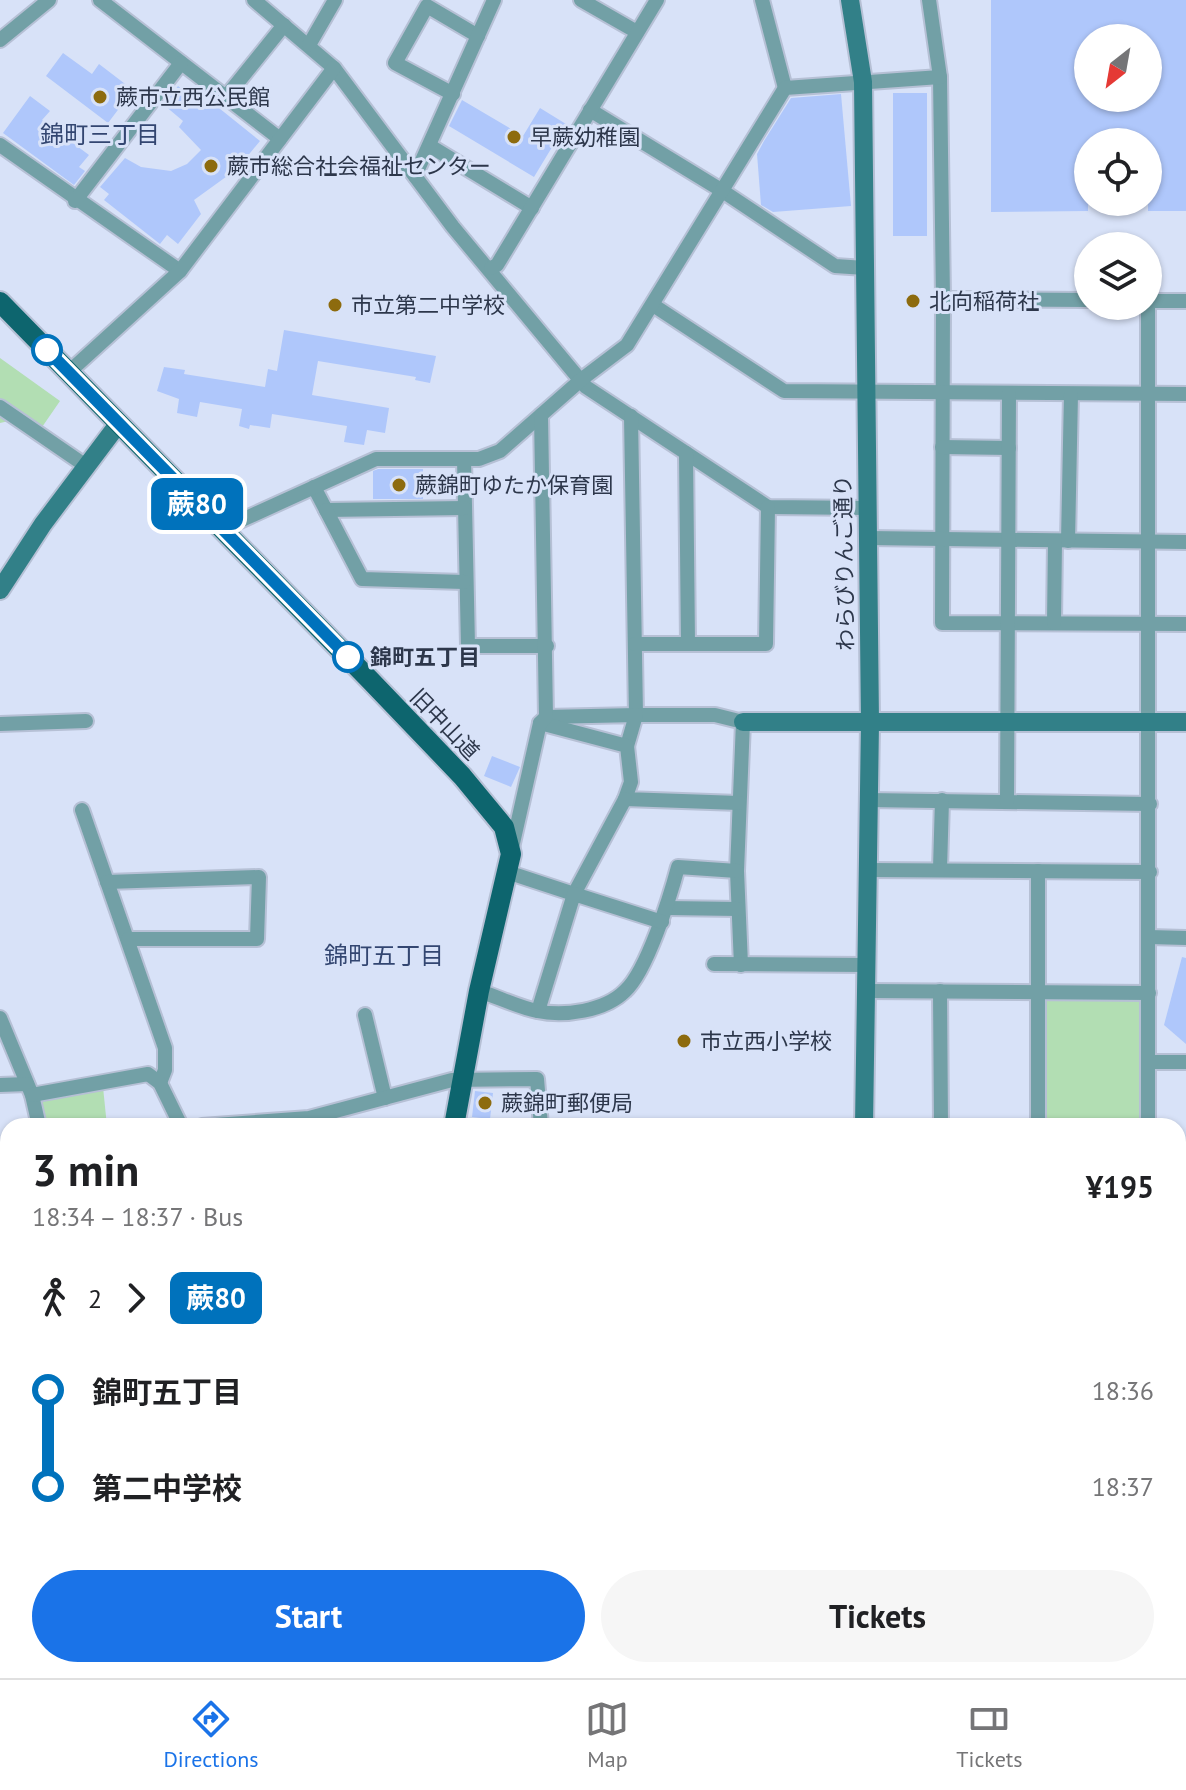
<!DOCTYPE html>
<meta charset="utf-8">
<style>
:root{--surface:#fff;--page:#f6f6f6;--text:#202124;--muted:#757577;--line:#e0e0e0;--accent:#1a73e8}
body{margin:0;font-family:"PT Sans","Noto Sans JP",sans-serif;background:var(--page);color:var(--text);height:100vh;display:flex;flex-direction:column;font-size:30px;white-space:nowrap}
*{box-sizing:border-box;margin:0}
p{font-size:26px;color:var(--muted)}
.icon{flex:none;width:44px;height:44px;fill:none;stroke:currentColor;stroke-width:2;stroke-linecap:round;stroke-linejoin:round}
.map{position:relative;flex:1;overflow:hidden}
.panel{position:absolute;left:0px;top:1118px;width:1186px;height:560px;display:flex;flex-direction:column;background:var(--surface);border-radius:24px 24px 0 0;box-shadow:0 2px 6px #0004}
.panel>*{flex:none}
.badge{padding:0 16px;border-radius:12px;font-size:28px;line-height:52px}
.needle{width:52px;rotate:211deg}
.buttons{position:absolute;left:1074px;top:24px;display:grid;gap:16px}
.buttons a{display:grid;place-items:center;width:88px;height:88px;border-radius:50%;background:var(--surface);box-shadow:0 2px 6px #0004;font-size:40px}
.map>.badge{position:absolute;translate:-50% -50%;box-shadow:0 0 0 4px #fff}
.legs{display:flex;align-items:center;gap:12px;height:88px;padding:0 32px;font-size:26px}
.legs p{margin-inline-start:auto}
.headline{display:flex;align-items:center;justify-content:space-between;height:136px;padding:0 32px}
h1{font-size:44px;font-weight:800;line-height:60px}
.button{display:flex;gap:16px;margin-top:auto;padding:16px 32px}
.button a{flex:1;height:92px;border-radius:48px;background:var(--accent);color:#fff;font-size:32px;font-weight:800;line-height:92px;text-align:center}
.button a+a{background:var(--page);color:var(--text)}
ul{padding:0 32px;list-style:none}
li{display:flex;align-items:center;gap:28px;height:96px;font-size:30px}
li i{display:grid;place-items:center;width:12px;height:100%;margin:0 10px;background:currentColor}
li i::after{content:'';width:20px;height:20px;margin:-10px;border:6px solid;border-radius:50%;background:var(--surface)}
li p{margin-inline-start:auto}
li:first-child i{background:linear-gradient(#0000 50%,currentColor 0)}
li:last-child i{background:linear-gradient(currentColor 50%,#0000 0)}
.menu{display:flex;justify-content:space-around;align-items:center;height:112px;border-top:2px solid var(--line);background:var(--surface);font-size:22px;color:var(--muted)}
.menu a{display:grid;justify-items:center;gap:4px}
.menu .selected{color:var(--accent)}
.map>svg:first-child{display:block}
.green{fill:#b2deb3}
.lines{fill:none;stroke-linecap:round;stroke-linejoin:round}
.stream{stroke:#7494db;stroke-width:4}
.river{stroke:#7494db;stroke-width:26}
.building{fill:#afc7fb;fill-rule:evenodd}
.street-casing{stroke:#b6c0d5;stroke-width:18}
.secondary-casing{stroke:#b6c0d5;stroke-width:22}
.primary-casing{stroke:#b6c0d5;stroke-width:24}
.highway-casing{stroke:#b6c0d5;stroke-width:28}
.street{stroke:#72a0a6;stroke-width:14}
.secondary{stroke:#328088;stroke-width:18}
.primary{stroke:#0d656e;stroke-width:20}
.highway{stroke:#004e55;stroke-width:24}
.line-1-casing{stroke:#fff;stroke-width:18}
.line-1{stroke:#0072bc;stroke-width:12}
.poi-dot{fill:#8d6b0e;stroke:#d8e2f8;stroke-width:3}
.stop-1-dot{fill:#fff;stroke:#0072bc;stroke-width:4}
.labels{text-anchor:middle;stroke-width:6;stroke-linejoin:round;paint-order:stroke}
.poi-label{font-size:22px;fill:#2d374b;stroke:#d8e2f8;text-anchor:start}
.street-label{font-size:22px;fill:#2d374b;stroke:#d8e2f8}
.stop-label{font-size:22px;font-weight:bold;fill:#2d374b;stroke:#d8e2f8;text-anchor:start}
.neighbourhood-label{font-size:24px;fill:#334671;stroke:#d8e2f8}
</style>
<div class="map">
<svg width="1186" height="1678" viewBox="0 0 1186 1678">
<rect width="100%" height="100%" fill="#d8e2f8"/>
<g class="green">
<path d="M 0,358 L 60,401 L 40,430 L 22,418 L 0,423 Z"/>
<path d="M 1039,990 L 1149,993 L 1148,1126 L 1038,1126 Z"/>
<path d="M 103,1087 L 107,1126 L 44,1126 L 38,1102 Z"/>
</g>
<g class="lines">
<g class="stream">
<path d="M 0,1340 L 8,1339"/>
<path d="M 0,1668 L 35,1678"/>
</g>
<g class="river">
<path d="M 1114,1670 L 1124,1678"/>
<path d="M 620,1678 L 642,1670"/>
</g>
</g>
<g class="building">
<path d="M 991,0 L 1186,0 L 1186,211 L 1148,211 L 1148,142 L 1088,142 L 1088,211 L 991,212 ZM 1088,38 L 1148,38 L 1148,98 L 1088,98 Z"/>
<path d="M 63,53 L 92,74 L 99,64 L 133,90 L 108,123 L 46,76 Z"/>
<path d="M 178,86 L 204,107 L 209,100 L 260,141 L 232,175 L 230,174 L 194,200 L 201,214 L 178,244 L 167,235 L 160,244 L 104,200 L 109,194 L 100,187 L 125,158 L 141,167 L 171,171 L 187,164 L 201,150 L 179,127 L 183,121 L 164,105 Z"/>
<rect x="893" y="93" width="34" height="143"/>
<path d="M 841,94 L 851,206 L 773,212 L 761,205 L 757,154 L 764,141 L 791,98 Z"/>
<path d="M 30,96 L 50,111 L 42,120 L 89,155 L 79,167 L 85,171 L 74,185 L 3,133 Z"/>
<path d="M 462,100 L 523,136 L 540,108 L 566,124 L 534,177 L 449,126 Z"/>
<path d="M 284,330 L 436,356 L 430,383 L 415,380 L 416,377 L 318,361 L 312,395 L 389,408 L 385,433 L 367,430 L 364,445 L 344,442 L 347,426 L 272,414 L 270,428 L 250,425 L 249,429 L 239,426 L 242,409 L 200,402 L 197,417 L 177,413 L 179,399 L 157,391 L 164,367 L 185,370 L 184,374 L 265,387 L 268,369 L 277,371 Z"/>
<path d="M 378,469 L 423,469 L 423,499 L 373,499 L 373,471 Z"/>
<path d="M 492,756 L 520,767 L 511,787 L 484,776 Z"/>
<path d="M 1182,957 L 1186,958 L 1186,1044 L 1164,1025 Z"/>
<path d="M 475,1091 L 493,1093 L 490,1119 L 472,1117 Z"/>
</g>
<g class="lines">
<g class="street-casing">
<g id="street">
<path d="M 100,0 L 280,139"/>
<path d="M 254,0 L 334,68 L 453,227 L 586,387 L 768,507 L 867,508"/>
<path d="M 581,0 L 637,32"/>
<path d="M 762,0 L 785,88"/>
<path d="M 929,0 L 940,77 L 943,299 L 942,623 L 1186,624"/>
<path d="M 0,40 L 49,0"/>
<path d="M 309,45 L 335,0"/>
<path d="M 453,94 L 395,63 L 427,6 L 478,36"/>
<path d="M 226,97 L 284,25"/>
<path d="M 590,110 L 721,190 L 835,266 L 865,268"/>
<path d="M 0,145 L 180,271"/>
<path d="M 430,146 L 532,208"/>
<path d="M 415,176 L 494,0"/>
<path d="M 75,201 L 181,63"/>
<path d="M 491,268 L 497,265 L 657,0"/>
<path d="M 943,299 L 1088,300"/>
<path d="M 1148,301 L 1186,301"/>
<path d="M 653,305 L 784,391 L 1186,394"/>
<path d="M 69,372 L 180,271 L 334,68"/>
<path d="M 0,407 L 86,466"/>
<path d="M 631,416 L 636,715 L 715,715 L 743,722 L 737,871 L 741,965"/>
<path d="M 942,447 L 1009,448"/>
<path d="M 686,453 L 688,644"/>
<path d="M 464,459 L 468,646 L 547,646"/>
<path d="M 314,487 L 326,510 L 464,508"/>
<path d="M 326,510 L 362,579 L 464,582"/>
<path d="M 222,529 L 376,459 L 479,459 L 500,451 L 582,379 L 627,345 L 785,88 L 940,77"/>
<path d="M 868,538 L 1186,542"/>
<path d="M 1068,541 L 1071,394"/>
<path d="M 1054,623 L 1055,541"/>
<path d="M 635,644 L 766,644 L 768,507"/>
<path d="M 546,717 L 636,715 L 627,746"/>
<path d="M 540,723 L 627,746 L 631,782 L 625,799 L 739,803"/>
<path d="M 0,724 L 86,721"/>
<path d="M 868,800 L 1150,804"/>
<path d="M 1007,802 L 1009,394"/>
<path d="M 82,810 L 165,1048 L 165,1070 L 160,1083"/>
<path d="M 511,852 L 540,723 L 546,717 L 541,415"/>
<path d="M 940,869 L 942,800"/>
<path d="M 868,870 L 1150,872"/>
<path d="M 507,872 L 574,894 L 625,799"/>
<path d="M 107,882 L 259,877 L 257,939 L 128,939"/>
<path d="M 667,908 L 738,909"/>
<path d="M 1149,937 L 1186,938"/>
<path d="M 714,964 L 866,965"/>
<path d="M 479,991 C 498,997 518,1007 537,1011 C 564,1017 605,1011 625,991 C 647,971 670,897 678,867 L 737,871"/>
<path d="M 866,991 L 1149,993"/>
<path d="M 940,991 L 941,1126"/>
<path d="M 538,1011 L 574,894 L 662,922"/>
<path d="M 365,1015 L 385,1098"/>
<path d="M 0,1018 L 32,1095 L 39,1126"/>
<path d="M 1148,1062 L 1186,1062"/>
<path d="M 0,1085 L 27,1084"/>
<path d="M 32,1095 L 148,1074 L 160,1083 L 181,1126"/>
<path d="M 202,1126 L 309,1118 L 452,1080 L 537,1079 L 541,1126"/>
<path d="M 1038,1126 L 1038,871"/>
<path d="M 1148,1126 L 1148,301"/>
<path d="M 1178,1182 L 1186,1182"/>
<path d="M 0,1224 L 8,1220"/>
<path d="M 1178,1326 L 1186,1326"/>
<path d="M 1178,1431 L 1186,1431"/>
<path d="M 0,1432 L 8,1431"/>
<path d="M 1178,1520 L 1186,1520"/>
<path d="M 864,1670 L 867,1678"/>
</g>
</g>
<g class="secondary-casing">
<g id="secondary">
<path d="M 850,0 L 863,82 L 870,723 L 864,1126"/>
<path d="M 0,590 L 43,524 L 119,423"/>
<path d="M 743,722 L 1186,722"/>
<path d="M 0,1357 L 8,1356"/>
<path d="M 431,1678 L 433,1670"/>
</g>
</g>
<g class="primary-casing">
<g id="primary">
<path d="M 0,302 L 370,680 L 462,776 L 504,827 L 511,854 L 479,991 L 454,1126"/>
<path d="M 1178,1243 L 1186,1243"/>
</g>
</g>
<g class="highway-casing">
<g id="highway">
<path d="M 0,1457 L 8,1480"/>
<path d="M 75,1670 L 78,1678"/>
</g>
</g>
<use href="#street" class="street"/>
<use href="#secondary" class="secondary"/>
<use href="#primary" class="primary"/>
<use href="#highway" class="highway"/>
</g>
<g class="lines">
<g class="line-1-casing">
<path id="line-1" d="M 47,350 L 348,657"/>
</g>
<use href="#line-1" class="line-1"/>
</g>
<g class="poi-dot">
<circle cx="100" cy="97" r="8"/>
<circle cx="514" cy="137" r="8"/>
<circle cx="211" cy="166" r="8"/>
<circle cx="913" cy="301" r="8"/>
<circle cx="335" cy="305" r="8"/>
<circle cx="399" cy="485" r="8"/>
<circle cx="684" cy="1041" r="8"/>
<circle cx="485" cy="1103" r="8"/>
</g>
<g class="stop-1-dot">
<circle cx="47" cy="350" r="14"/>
<circle cx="348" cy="657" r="14"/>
</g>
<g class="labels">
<g class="poi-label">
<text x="116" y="105">蕨市立西公民館</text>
<text x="530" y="145">早蕨幼稚園</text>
<text x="227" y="174">蕨市総合社会福祉センター</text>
<text x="929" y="309">北向稲荷社</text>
<text x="351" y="313">市立第二中学校</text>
<text x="415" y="493">蕨錦町ゆたか保育園</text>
<text x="700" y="1049">市立西小学校</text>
<text x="501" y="1111">蕨錦町郵便局</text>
</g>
<g class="street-label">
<text transform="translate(844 563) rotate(-91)" y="8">わらびりんご通り</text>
<text transform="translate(445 724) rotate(46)" y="8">旧中山道</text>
</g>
<g class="stop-label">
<text x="370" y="665">錦町五丁目</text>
</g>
<g class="neighbourhood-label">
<text x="100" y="143">錦町三丁目</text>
<text x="384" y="964">錦町五丁目</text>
</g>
</g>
</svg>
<div class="buttons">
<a><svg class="needle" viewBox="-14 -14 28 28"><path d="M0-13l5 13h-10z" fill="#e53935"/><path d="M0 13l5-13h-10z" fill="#757577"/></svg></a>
<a><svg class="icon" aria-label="locate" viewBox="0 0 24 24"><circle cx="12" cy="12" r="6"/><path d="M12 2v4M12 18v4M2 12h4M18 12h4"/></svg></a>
<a><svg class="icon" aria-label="layers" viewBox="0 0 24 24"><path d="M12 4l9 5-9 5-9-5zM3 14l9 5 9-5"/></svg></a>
</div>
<b class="badge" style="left:197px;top:504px;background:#0072bc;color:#fff">蕨80</b>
<section class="panel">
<div class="headline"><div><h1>3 min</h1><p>18:34 – 18:37 · Bus</p></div><b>¥195</b></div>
<div class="legs"><svg class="icon" aria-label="walk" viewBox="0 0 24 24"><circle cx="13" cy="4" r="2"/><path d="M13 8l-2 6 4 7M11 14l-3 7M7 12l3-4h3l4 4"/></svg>2<svg class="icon" aria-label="forward" viewBox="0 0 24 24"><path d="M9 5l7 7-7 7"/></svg><b class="badge" style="background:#0072bc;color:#fff">蕨80</b></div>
<ul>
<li><i style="color:#0072bc"></i><b>錦町五丁目</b><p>18:36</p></li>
<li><i style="color:#0072bc"></i><b>第二中学校</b><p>18:37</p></li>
</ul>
<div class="button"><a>Start</a><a>Tickets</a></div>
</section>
</div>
<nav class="menu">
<a class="selected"><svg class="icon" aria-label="directions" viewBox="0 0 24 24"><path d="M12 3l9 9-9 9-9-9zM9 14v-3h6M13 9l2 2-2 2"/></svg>Directions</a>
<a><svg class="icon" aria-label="map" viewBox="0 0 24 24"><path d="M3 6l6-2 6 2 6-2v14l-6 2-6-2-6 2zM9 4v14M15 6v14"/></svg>Map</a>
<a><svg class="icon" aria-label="tickets" viewBox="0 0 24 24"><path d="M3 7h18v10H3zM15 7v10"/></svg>Tickets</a>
</nav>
